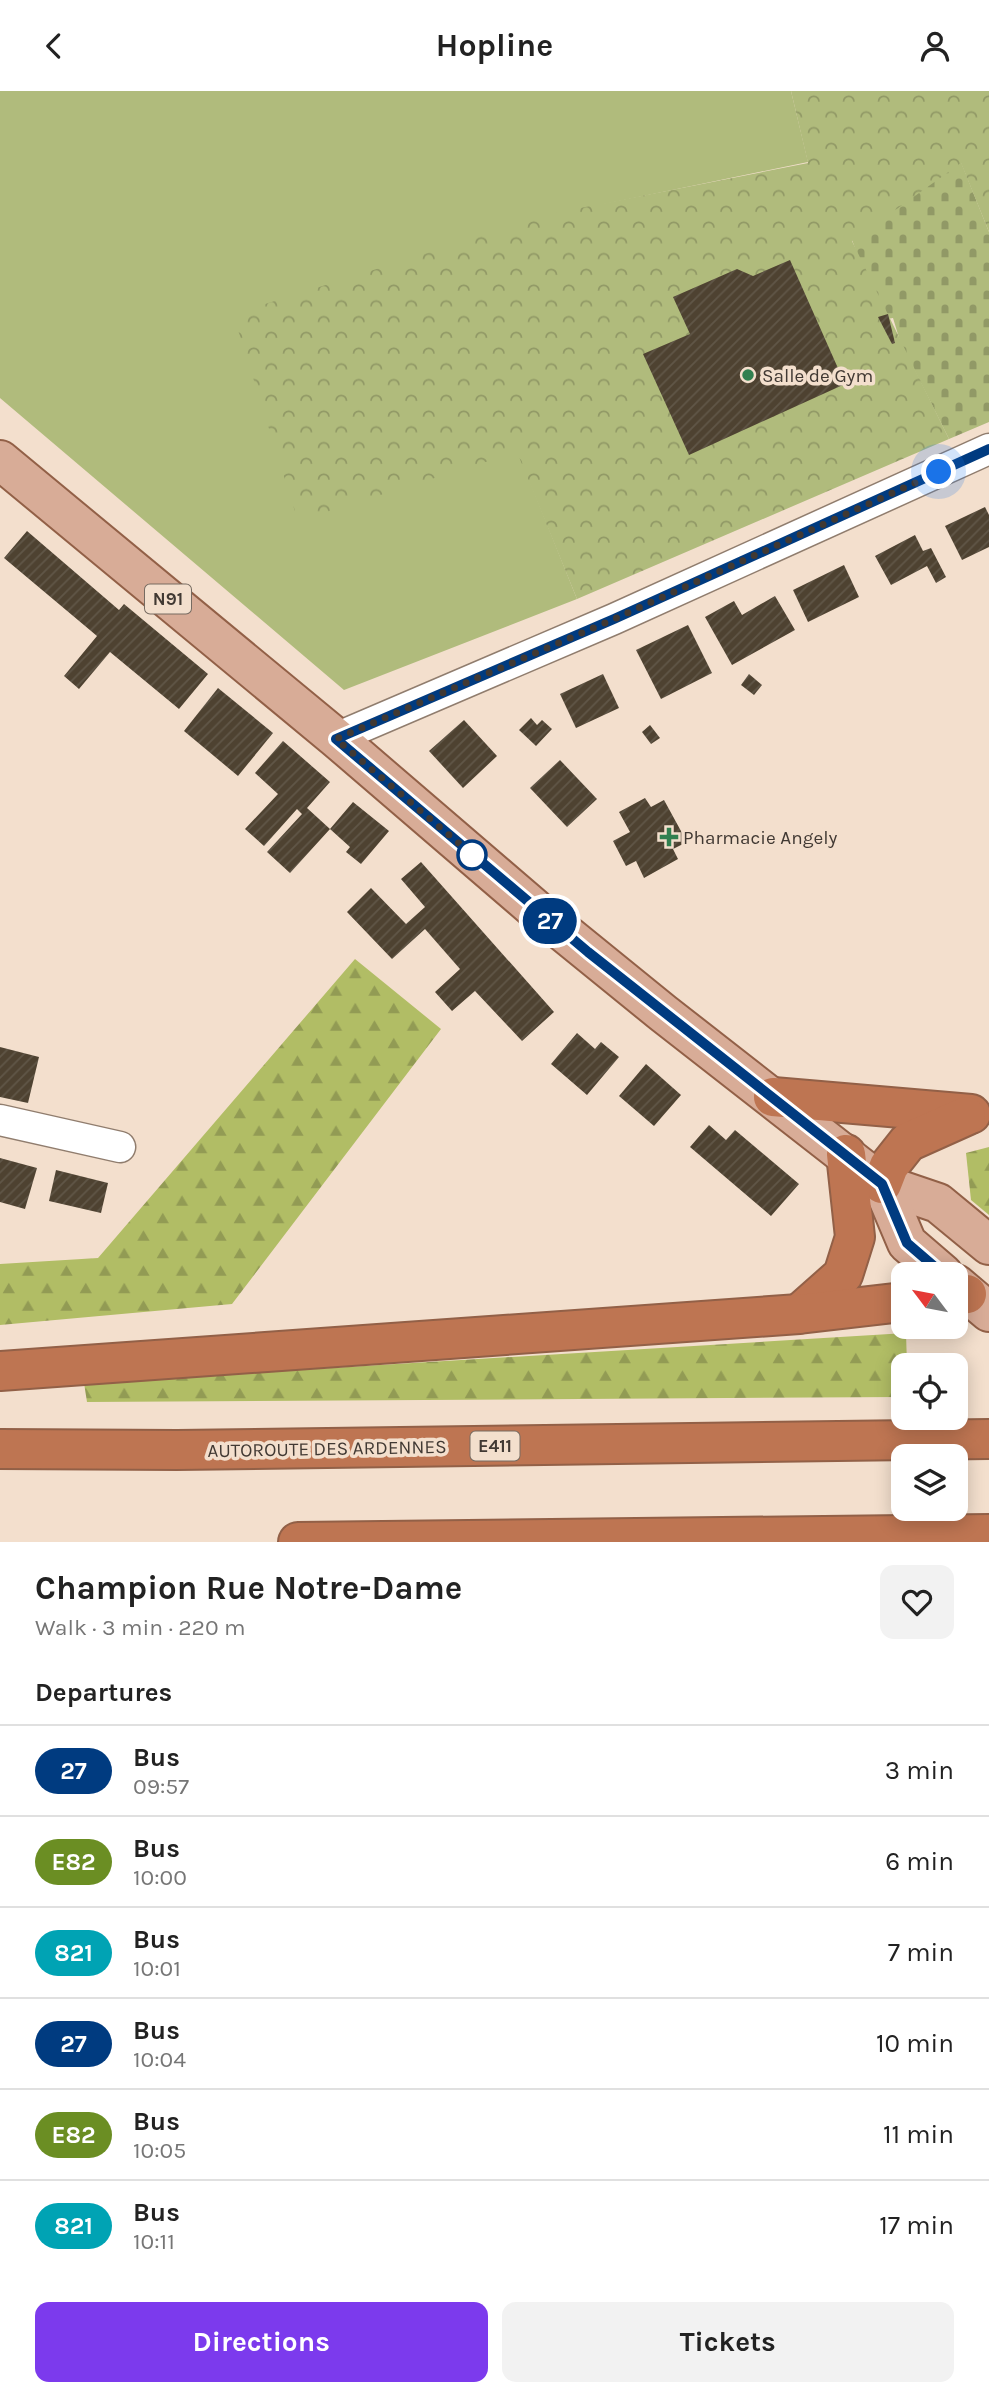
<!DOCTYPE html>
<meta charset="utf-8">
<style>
:root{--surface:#fff;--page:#f2f2f2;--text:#222;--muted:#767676;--line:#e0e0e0;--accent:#7c3aed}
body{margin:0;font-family:Karla,sans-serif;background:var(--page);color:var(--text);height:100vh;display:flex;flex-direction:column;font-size:26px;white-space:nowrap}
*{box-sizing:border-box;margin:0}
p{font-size:23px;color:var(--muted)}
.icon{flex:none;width:38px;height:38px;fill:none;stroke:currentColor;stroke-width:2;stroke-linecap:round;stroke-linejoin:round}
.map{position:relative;height:1451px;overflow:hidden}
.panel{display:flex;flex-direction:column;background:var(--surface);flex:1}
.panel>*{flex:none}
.badge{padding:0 14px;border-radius:23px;font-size:24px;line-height:46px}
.needle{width:46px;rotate:302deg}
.fabs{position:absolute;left:891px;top:1171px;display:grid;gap:14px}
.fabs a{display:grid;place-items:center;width:77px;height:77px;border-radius:14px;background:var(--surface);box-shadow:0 4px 18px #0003;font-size:35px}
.you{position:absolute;width:35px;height:35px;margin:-18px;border:5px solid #fff;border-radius:50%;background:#1a73e8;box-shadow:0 0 0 10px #1a73e833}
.map>.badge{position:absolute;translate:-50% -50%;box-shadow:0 0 0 4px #fff}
h2{padding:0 35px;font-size:26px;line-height:63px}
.round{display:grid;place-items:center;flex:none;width:74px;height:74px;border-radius:14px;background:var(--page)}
.headline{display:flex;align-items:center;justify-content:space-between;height:119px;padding:0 35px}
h1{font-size:33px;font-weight:700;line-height:52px}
.action{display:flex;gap:14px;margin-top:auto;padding:14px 35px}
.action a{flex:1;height:80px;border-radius:14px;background:var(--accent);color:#fff;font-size:28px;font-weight:700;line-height:80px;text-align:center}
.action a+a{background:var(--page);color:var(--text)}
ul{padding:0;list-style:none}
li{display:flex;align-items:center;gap:21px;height:91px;padding:0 35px;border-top:2px solid var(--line)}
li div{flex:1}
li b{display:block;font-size:26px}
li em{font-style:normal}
li .badge{min-width:77px;font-weight:700;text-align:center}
header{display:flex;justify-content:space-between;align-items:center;height:91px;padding:0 35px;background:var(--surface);font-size:32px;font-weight:700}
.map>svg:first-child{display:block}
.grass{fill:#b0bb7c}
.forest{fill:url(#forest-firs)}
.cemetery{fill:url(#cemetery-stones)}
.park{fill:url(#park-crowns)}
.building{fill:url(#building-hatch)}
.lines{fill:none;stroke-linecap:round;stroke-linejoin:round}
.minor-casing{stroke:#907d6e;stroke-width:33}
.primary-casing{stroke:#926047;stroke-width:42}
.motorway-casing{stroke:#926047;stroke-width:42}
.minor{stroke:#fff;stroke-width:30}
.primary{stroke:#d8ac97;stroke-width:38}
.motorway{stroke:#be7552;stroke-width:38}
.line-casing{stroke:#fff;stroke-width:16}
.line{stroke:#003b80;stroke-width:10}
.walk{stroke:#413933;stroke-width:7;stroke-dasharray:0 12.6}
.poi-dot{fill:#318050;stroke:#f3dfcd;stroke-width:2.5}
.stop-dot{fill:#fff;stroke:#003b80;stroke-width:3.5}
.labels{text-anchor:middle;stroke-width:7;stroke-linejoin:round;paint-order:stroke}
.shield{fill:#f3dfcd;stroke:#766b61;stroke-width:2}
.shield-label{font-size:18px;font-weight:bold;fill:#413933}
.poi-label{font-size:19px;fill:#413933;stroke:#f3dfcd;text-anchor:start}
.street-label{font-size:19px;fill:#413933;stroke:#f3dfcd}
</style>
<header><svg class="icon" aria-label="back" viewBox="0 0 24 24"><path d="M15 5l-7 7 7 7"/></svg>Hopline<svg class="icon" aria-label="person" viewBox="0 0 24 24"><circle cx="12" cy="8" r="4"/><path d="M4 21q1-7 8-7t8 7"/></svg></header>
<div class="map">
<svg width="989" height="1451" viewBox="0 0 989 1451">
<defs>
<pattern id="forest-firs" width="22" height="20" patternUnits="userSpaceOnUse" patternTransform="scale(1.75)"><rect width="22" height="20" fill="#b1bd65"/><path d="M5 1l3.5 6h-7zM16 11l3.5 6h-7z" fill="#929b54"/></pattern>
<pattern id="cemetery-stones" width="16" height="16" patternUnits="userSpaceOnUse" patternTransform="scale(1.75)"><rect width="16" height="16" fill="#b0bb7c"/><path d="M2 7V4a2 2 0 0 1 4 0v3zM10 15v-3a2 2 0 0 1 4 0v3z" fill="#919966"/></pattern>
<pattern id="park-crowns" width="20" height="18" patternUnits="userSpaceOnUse" patternTransform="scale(1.75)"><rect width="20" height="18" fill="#b0bb7c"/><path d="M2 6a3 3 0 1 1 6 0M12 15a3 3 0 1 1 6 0" fill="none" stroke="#919966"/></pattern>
<pattern id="building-hatch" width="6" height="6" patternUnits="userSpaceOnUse" patternTransform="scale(1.75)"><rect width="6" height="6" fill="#4e4231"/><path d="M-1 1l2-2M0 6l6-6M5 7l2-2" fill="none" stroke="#605647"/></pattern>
</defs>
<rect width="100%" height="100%" fill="#f3dfcd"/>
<path class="grass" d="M 0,0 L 791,0 L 808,71 L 556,123 L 518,361 L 577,508 L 344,599 L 0,307 Z"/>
<g class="forest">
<path d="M 355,868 L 441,938 L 232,1213 L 0,1234 L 0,1173 L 98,1167 Z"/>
<path d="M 989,1056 L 989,1124 L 971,1109 L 966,1062 Z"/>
<path d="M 906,1242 L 907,1274 L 903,1274 L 903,1306 L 87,1311 L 84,1292 Z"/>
</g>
<path class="cemetery" d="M 961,71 L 989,141 L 989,331 L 949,348 L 900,250 L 893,227 L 881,229 L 852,149 Z"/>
<path class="park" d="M 791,0 L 989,0 L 989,141 L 961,72 L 852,150 L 949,348 L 577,508 L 517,361 L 298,430 L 233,223 L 555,122 L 808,72 Z"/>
<g class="building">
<path d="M 790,169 L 845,293 L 689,364 L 643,263 L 690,243 L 673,206 L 737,178 L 753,185 Z"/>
<path d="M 888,223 L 895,252 L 892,253 L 878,226 Z"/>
<path d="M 985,416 L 989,424 L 989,456 L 962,469 L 945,435 Z"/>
<path d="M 27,440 L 119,519 L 124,513 L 208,583 L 179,618 L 110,561 L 79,598 L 64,585 L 97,545 L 4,467 Z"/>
<path d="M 915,444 L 923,460 L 931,457 L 946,486 L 936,492 L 927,475 L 891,494 L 875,465 Z"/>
<path d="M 844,474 L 859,506 L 808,531 L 793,499 Z"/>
<path d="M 775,505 L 795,539 L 732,574 L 705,526 L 734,510 L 742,524 Z"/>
<path d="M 688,534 L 712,582 L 661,608 L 636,559 Z"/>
<path d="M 603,583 L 619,617 L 576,637 L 560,603 Z"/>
<path d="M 749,583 L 762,594 L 754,604 L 741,594 Z"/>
<path d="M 218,597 L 273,642 L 238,685 L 184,640 Z"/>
<path d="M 531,627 L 537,634 L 542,629 L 552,638 L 536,655 L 519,639 Z"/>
<path d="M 464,629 L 497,665 L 463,697 L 429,660 Z"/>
<path d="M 650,634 L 660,647 L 651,653 L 642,641 Z"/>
<path d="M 283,650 L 330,691 L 307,717 L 330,738 L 290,782 L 267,761 L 302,723 L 297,718 L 264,755 L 245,738 L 278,703 L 255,682 Z"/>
<path d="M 560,669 L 597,708 L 567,736 L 530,697 Z"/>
<path d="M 645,707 L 651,716 L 664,709 L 687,751 L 673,758 L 678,768 L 644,787 L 636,770 L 626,775 L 613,750 L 630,741 L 619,721 Z"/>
<path d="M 353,711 L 389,740 L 361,773 L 346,761 L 350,756 L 330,738 Z"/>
<path d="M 421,771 L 554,921 L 522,950 L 475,900 L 452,920 L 435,901 L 460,878 L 425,838 L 392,868 L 347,821 L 371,797 L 406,833 L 425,816 L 401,788 Z"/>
<path d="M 577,942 L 595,958 L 601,951 L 619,966 L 587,1004 L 551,973 Z"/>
<path d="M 0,956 L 39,966 L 28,1012 L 0,1006 Z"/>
<path d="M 646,973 L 681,1004 L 654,1035 L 619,1005 Z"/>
<path d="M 709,1034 L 726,1049 L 735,1039 L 799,1093 L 771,1125 L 690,1056 Z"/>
<path d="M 0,1067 L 37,1077 L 25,1118 L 0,1111 Z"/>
<path d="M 56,1079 L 108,1092 L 101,1122 L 49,1110 Z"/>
</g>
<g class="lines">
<g class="minor-casing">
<g id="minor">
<path d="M 336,647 L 614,528 L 989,358"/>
<path d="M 0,1029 L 120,1056"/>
</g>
</g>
<g class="primary-casing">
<g id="primary">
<path d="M 0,369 L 336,647 L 535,818 L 663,922 L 882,1093 L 938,1112 L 989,1154"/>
<path d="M 882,1093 L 907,1152 L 943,1183"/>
<path d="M 956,1193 L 989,1221"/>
</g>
</g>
<g class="motorway-casing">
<g id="motorway">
<path d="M 773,1006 L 971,1023"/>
<path d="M 882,1093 L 889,1075 L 908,1051 L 966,1025"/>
<path d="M 956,1205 L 967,1203"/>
<path d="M 799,1223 L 843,1184 L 855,1146 L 846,1063"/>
<path d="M 0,1280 L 799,1223 L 903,1211"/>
<path d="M 0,1358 L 177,1359 L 989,1348"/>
<path d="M 298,1451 L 989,1443"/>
</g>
</g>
<use href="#minor" class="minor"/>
<use href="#primary" class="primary"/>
<use href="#motorway" class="motorway"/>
</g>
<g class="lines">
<g class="line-casing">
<path id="line" d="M 943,1183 L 907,1152 L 882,1093 L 588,861 L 336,648 L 614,528 L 989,358"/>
</g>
<use href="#line" class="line"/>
<path class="walk" d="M 472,764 L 475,766 L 336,648 L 614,528 L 939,381"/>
</g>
<g class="poi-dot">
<circle cx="748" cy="284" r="7"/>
<path d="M665.5 735.5h7v7h7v7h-7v7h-7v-7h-7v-7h7z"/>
</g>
<circle class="stop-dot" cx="472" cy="764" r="14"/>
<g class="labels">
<g class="shield">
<rect x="145" y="493.5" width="46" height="29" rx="5"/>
<rect x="470.5" y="1340.5" width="49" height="29" rx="5"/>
</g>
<g class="shield-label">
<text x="168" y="514">N91</text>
<text x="495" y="1361">E411</text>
</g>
<g class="poi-label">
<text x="762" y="291">Salle de Gym</text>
<text x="683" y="753">Pharmacie Angely</text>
</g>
<g class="street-label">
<text transform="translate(327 1357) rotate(-1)" y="7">AUTOROUTE DES ARDENNES</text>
</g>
</g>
</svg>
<div class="fabs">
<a><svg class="needle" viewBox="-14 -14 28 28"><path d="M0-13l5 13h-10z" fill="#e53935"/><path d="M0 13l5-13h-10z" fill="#767676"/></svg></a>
<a><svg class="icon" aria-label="locate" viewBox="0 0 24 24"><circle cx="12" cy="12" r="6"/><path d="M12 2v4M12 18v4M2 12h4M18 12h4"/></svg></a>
<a><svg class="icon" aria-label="layers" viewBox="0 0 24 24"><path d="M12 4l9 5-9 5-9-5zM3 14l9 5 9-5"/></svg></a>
</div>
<div class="you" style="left:939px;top:381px"></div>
<b class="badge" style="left:550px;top:830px;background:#003b80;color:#fff">27</b>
</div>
<section class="panel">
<div class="headline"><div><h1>Champion Rue Notre-Dame</h1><p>Walk · 3 min · 220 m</p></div><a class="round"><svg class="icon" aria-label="heart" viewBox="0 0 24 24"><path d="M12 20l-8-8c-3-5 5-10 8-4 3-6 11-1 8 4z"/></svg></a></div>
<h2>Departures</h2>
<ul>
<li><span class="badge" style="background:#003b80;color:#fff">27</span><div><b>Bus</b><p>09:57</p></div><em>3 min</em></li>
<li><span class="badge" style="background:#6b8e23;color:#fff">E82</span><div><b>Bus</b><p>10:00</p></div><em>6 min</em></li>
<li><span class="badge" style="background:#00a3b4;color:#fff">821</span><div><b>Bus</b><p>10:01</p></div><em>7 min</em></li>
<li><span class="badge" style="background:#003b80;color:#fff">27</span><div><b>Bus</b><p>10:04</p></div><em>10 min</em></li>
<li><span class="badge" style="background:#6b8e23;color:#fff">E82</span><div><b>Bus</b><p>10:05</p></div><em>11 min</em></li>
<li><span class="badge" style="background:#00a3b4;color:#fff">821</span><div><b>Bus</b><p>10:11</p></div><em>17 min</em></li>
</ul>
<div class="action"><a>Directions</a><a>Tickets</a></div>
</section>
